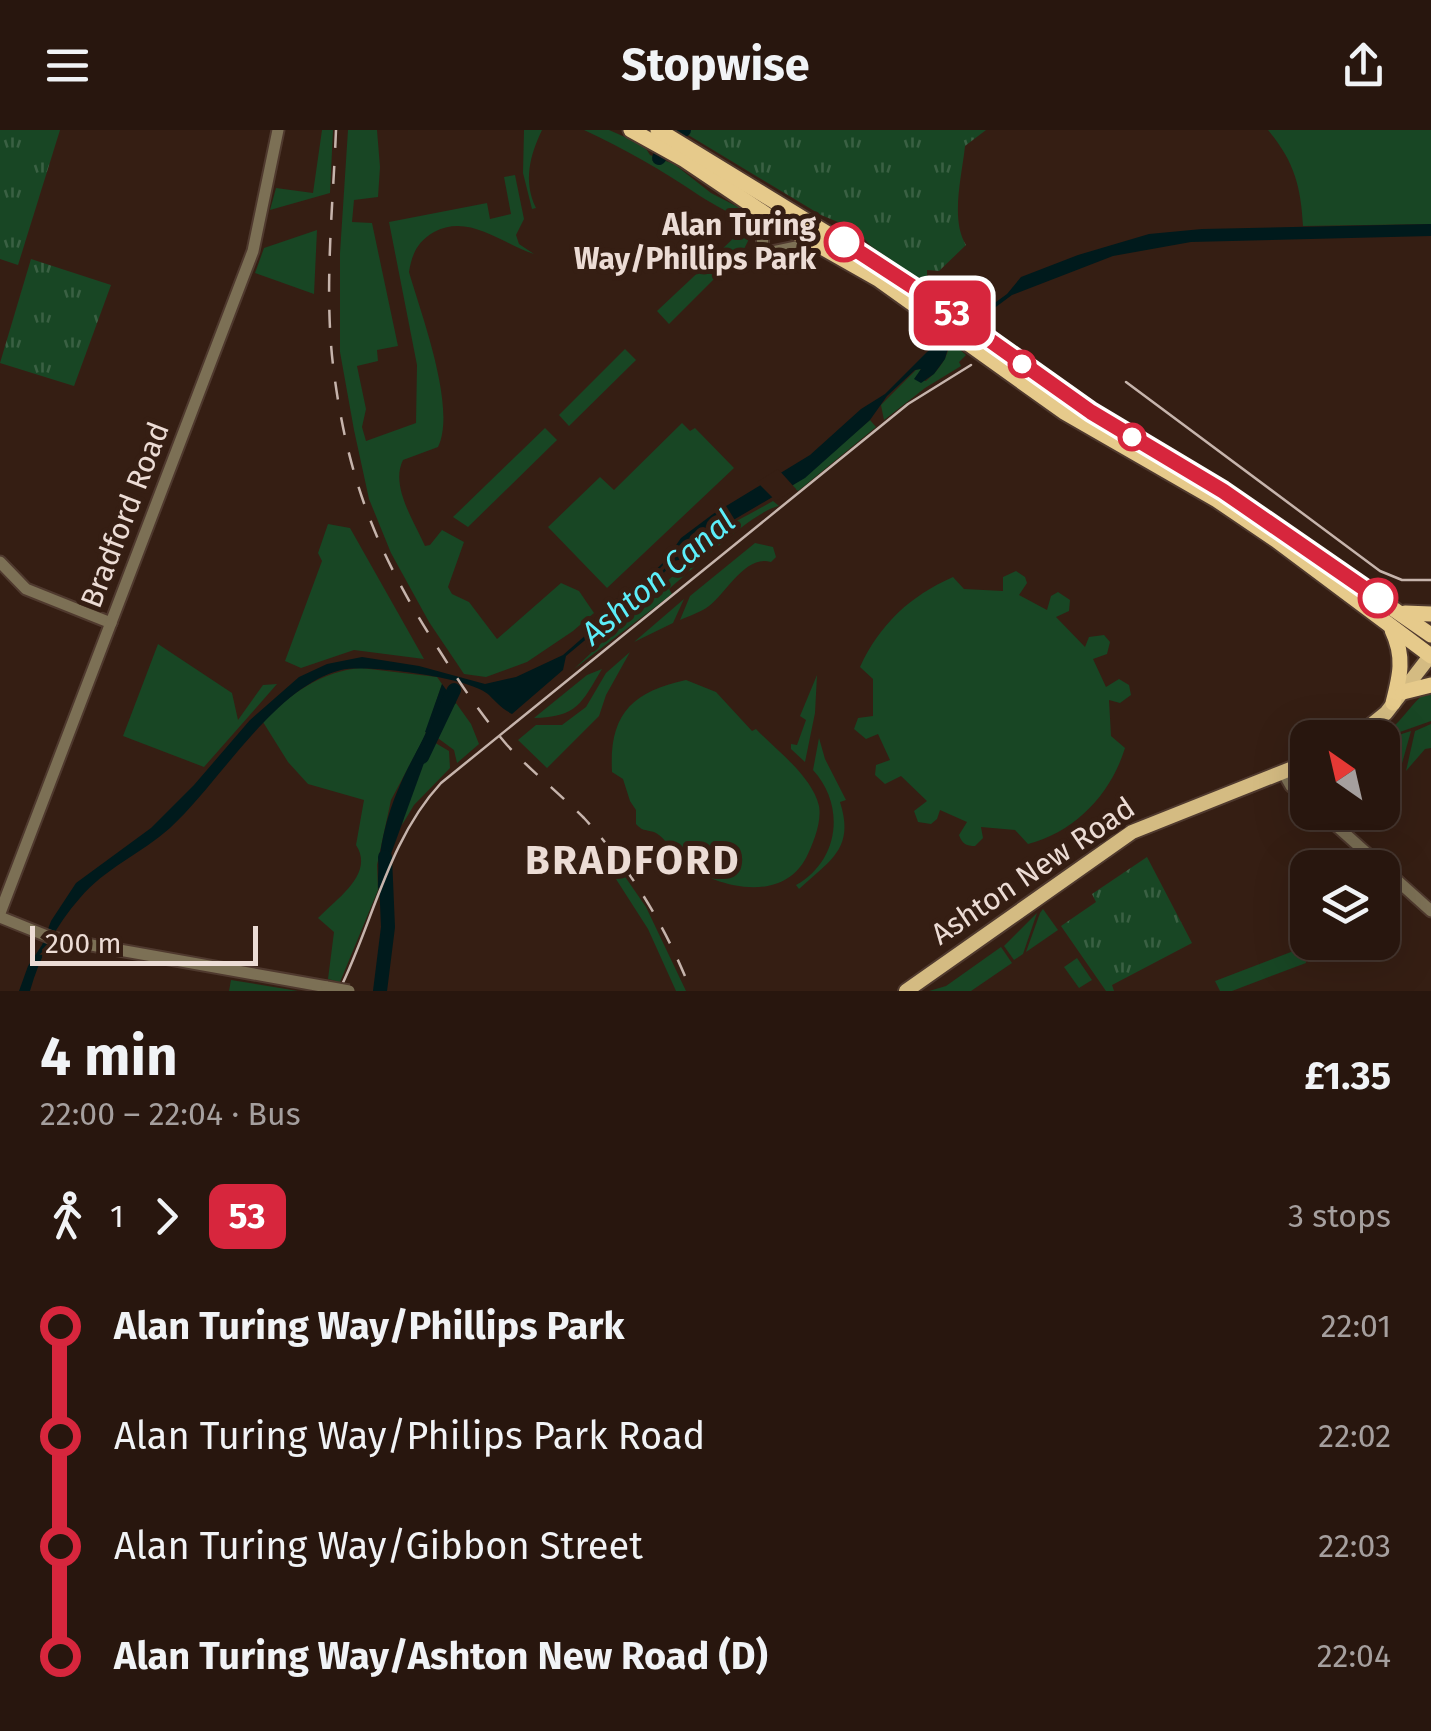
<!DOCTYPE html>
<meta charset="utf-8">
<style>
:root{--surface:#28160e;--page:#301f17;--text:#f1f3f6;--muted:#a59f9e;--line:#44352e}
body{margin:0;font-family:"Fira Sans",sans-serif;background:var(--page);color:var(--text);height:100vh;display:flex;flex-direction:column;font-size:38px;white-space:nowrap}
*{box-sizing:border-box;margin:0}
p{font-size:32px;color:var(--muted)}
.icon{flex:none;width:55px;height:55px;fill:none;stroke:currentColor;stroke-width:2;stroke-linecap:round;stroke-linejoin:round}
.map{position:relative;height:861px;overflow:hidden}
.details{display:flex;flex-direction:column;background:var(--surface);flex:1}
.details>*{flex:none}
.badge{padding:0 20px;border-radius:15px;font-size:35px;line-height:65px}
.needle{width:65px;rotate:326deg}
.controls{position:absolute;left:1290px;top:590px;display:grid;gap:20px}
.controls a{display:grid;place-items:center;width:110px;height:110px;border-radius:20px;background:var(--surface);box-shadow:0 10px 40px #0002,0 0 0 2px var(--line);font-size:50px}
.scale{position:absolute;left:30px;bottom:25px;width:228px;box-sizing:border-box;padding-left:10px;border:5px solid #ecdcd5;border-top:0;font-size:28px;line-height:35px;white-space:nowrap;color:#ecdcd5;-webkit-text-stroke:8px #351e13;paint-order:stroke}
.map>.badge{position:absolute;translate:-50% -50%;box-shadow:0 0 0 5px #fff}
.legs{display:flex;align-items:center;gap:15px;height:110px;padding:0 40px;font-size:32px}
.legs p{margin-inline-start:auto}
.overview{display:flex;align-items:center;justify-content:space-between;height:170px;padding:0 40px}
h1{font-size:55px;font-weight:700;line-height:75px}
ul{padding:0 40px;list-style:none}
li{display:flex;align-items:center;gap:35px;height:110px;font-size:38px}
li i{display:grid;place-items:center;width:15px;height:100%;margin:0 12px;background:currentColor}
li i::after{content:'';width:25px;height:25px;margin:-12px;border:8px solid;border-radius:50%;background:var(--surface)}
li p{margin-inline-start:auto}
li:first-child i{background:linear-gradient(#0000 50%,currentColor 0)}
li:last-child i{background:linear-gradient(currentColor 50%,#0000 0)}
header{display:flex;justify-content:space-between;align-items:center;height:130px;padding:0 40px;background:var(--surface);font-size:45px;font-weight:700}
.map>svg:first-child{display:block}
.grass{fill:#184624}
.park{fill:url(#park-tufts)}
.water{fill:#001a1c}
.pier{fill:#351e13}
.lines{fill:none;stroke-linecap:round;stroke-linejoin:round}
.stream{stroke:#001a1c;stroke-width:2.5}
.river{stroke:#001a1c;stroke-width:14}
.tertiary-casing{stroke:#4f392e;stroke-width:15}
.primary-casing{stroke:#4f392e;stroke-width:18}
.trunk-casing{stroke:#4f392e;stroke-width:19}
.tertiary{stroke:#7c7055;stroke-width:11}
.primary{stroke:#d4bb82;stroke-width:14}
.trunk{stroke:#e6ca8b;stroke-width:15}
.tram{stroke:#c6b4ac;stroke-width:2.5}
.rail{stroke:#c6b4ac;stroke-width:2.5;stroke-dasharray:18 18;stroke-linecap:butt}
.tertiary-bridge-casing{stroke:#4f392e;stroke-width:15;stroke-linecap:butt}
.tertiary-bridge{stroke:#7c7055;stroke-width:11}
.line-1-casing{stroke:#fff;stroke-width:22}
.line-1{stroke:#d7263d;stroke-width:15}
.stop-1-dot{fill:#fff;stroke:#d7263d;stroke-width:5}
.labels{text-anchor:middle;stroke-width:10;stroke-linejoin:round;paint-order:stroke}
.stop-label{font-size:30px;font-weight:bold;fill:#ecdcd5;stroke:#351e13;text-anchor:end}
.street-label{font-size:30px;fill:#ecdcd5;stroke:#351e13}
.water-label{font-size:32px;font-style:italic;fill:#5ceef9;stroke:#351e13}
.district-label{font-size:40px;font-weight:bold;letter-spacing:2.5px;fill:#ecdcd5;stroke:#351e13}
</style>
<header><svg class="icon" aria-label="menu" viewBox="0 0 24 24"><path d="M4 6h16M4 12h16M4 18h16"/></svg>Stopwise<svg class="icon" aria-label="share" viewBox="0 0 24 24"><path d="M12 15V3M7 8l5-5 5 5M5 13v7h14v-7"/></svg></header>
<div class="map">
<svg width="1431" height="861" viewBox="0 0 1431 861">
<defs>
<pattern id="park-tufts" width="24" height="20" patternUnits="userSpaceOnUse" patternTransform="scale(2.5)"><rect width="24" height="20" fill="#184624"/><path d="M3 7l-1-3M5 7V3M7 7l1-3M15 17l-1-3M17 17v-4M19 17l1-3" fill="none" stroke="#3a6043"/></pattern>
</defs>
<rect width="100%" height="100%" fill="#351e13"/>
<g class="grass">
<path d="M 322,0 L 333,0 L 330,63 L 270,80 L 276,58 L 313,63 Z"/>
<path d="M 348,0 L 377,0 L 380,37 L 378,67 L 354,70 L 352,92 L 372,93 L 398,216 L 377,220 L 378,231 L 357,236 L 366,279 L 362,297 L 366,311 L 416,293 L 417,235 L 389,92 L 487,73 L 490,89 L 511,84 L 504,47 L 515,45 L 524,89 L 516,105 L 519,114 L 534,124 C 502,114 469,83 434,102 C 417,112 412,124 409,142 C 421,184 457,278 438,317 L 403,330 C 390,356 414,391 425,416 L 430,415 L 442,400 L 464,412 L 448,457 L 452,464 L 469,472 L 497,509 L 561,453 L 579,461 L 594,483 L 573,501 L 527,532 L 486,547 L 464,544 L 429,492 L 391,423 L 369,369 L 354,300 L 340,222 L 340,123 Z"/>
<path d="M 524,0 L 542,0 C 530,25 523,51 536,78 L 532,79 L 523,43 Z"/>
<path d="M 584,0 L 609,0 L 634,11 L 645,17 L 650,25 L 674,34 L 711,63 L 740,78 L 752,94 L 752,103 L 742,123 L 724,140 L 713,128 L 746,96 C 733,82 716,77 700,66 C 662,40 625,19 584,0 Z"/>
<path d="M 1268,0 L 1431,0 L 1431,94 L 1303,96 C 1301,56 1294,31 1268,0 Z"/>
<path d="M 317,100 L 314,164 L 255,143 L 264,118 Z"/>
<path d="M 707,134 L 718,145 L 669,194 L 657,181 Z"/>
<path d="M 950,211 L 966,225 L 959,232 L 961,236 L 925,258 L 884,290 L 881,275 L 916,240 L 921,238 L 917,249 L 926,251 C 939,240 948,228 950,211 Z"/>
<path d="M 625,219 L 636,230 L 569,296 L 559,285 Z"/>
<path d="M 870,290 L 876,297 L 798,361 L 792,356 Z"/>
<path d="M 682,293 L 690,301 L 695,298 L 734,338 L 607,458 L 548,397 L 600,347 L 614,360 Z"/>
<path d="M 545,298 L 557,310 L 468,397 L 453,387 Z"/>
<path d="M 773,371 L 779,376 C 753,381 693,439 669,459 L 672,464 L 574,539 L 676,443 C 695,409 740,390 773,371 Z"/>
<path d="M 328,394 L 350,398 L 424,529 L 354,520 L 301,538 L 285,531 L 322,431 L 318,423 Z"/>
<path d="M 755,413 L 773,417 L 776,427 L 771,432 C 746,424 727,462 709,476 C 701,482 689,486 680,490 L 690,466 Z"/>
<path d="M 1016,441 L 1025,447 L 1027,453 L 1019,465 L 1047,480 L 1051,466 L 1058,462 L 1070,470 L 1069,481 L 1056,487 L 1085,517 L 1089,507 L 1104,505 L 1110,512 L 1107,524 L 1093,529 L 1106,557 L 1119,549 L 1129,555 L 1131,565 L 1120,573 L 1109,570 L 1111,606 L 1125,618 C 1111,664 1075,702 1028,714 L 1015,700 L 981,697 L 983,708 L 975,716 C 967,716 962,714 959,705 L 967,692 L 940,680 L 937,689 L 931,694 L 918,692 L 914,681 L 927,671 L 901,646 L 885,654 L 875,645 L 876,635 L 890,630 L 878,604 L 866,609 L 854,599 L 858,588 L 873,586 L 873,549 L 860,537 C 880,494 910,466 953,447 L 964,459 L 1003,461 L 1003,447 Z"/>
<path d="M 684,469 L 673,493 L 634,512 Z"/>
<path d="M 158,514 L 232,563 L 238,590 L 263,555 L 277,554 L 204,637 L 123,606 Z"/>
<path d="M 630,522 L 606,565 L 599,586 L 547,638 L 518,610 L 536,595 L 562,595 L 586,577 L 606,543 Z"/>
<path d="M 361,538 L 437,547 L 442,554 L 424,608 L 391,670 L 377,735 L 378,760 L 340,852 L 328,849 L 334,802 L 318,788 C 336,769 375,744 356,715 L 364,670 L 308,654 L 288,632 L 263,592 C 289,564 322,541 361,538 Z"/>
<path d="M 602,539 C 581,574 577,587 534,588 L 587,545 Z"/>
<path d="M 817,545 L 815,583 L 805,632 L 791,619 L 791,614 L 797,615 L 806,590 L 800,586 Z"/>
<path d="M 686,550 L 716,562 L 752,601 L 756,599 C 776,620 812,646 819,676 C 822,692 813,714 806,728 C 781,775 715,757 682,732 C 674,725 666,708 656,703 C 648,699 644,703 636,694 L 636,680 L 630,671 L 623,649 L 612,642 C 609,585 631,562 686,550 Z"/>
<path d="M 1431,559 L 1431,591 L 1383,608 L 1382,605 C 1402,594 1412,570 1431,559 Z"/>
<path d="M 456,573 L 471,594 L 479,614 L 457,633 L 454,620 L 435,606 L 445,581 Z"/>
<path d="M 1431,594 L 1431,618 L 1425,619 L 1406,641 L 1415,601 Z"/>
<path d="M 1411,601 L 1401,637 L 1385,625 L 1383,610 Z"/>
<path d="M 819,608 L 825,629 L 846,670 L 840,672 C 855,719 830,730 799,759 L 796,755 C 839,731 846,676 813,640 Z"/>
<path d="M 432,611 L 449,621 L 450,638 L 414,675 L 402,695 L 406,676 Z"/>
<path d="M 610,725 L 646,777 L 686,861 L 676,861 L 648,799 L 607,735 Z"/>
<path d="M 1043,779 L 1058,800 L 1026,822 L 1040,783 Z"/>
<path d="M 1037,783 L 1023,824 L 1014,830 L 1004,816 Z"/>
<path d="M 1316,812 L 1357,812 L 1357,813 L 1308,832 L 1307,816 Z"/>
<path d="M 1001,817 L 1012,833 L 971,861 L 929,861 L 946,856 Z"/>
<path d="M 1304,817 L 1306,833 L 1232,861 L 1220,861 L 1215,851 Z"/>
<path d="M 1077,828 L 1092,850 L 1079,858 L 1064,837 Z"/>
<path d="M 231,850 L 298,861 L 229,861 Z"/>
</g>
<g class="park">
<path d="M 0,0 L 60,0 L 18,135 L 0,129 Z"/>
<path d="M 688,0 L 986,0 L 965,16 C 962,45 950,90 966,115 L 939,141 L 927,140 L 927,151 L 923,152 L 871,116 L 855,99 L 821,85 L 685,3 Z"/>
<path d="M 31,129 L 111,155 L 74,256 L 0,233 Z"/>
<path d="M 1147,727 L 1192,813 L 1112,855 L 1114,861 L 1106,861 L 1061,796 L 1096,772 L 1092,764 Z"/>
</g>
<g class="water">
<path d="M 1431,94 L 1431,106 L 1191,112 L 1113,126 L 1012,165 L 950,211 L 945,229 L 934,244 L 921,253 L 914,249 L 921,239 L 915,240 L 887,266 L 870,290 L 805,348 L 730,392 L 679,430 L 666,432 L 637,462 L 627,489 L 605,499 L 595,511 L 596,501 L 566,526 L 563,540 L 512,584 C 501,578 496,572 489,565 C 470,547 366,534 341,540 C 274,557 221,651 170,698 C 142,723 104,739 80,768 C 56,795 40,826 30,861 L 19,861 L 28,836 L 42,815 L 51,791 L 76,753 L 151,698 L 194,655 L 250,590 L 299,547 L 327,534 L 362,527 L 419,536 L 485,554 L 516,547 L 563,525 L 595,497 L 616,469 L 633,461 L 665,431 L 681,408 L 713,384 L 810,325 L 861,279 L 885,264 L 927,222 L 1007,164 L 1021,147 L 1078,125 L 1149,104 L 1202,99 Z"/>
<path d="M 442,554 L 456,573 L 445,581 L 435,606 L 425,602 Z"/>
<path d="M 424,608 L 432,611 L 378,760 C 377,702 396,657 424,608 Z"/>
</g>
<path class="pier" d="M 778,339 L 796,359 L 776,371 L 757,352 Z"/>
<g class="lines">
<path class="stream" d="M 633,475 L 673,431"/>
<g class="river">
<path d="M 683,0 L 684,0"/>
<path d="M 659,28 L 660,26"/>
<path d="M 422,627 L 454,560"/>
<path d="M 380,861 L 388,797 L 385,727"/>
</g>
<g class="tertiary-casing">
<g id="tertiary">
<path d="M 756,80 L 763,100 L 762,124 L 815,113"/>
<path d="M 0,432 L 26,459 L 111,493"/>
<path d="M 1283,642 L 1291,656 L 1308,671"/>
<path d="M 1321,682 L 1431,781"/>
<path d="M 0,783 L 253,121 L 278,0"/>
<path d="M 0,787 L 52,808 L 327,857"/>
</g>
</g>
<g class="primary-casing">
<g id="primary">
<path d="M 1355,608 L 1386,583 L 1430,526"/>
<path d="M 906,861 L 1132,702 L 1308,632"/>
</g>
</g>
<g class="trunk-casing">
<g id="trunk">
<path d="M 631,0 L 685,30 L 774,90 L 878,149 L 1064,282 L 1217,370 L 1276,410 L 1431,526"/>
<path d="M 658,0 L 908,153 L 1091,282 L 1223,361 L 1431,505"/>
<path d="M 1405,483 L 1431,484"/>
<path d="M 1392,500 C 1405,527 1400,546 1393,573"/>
<path d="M 1403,562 L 1431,555"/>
</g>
</g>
<use href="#tertiary" class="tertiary"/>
<use href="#primary" class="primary"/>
<use href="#trunk" class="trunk"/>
<g class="tram">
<path d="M 1126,252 L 1380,441 L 1402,450 L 1431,450"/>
<path d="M 339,861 C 373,793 388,710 441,653 L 908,274 L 971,235"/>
</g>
<path class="rail" d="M 336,0 C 333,77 324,158 333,235 C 347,350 378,426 441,523 C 461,555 482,586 507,615 C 531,641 559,663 584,688 C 631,739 666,797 691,861"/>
<g class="tertiary-bridge-casing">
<path id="tertiary-bridge" d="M 327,857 L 349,861"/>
</g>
<use href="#tertiary-bridge" class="tertiary-bridge"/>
</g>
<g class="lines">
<g class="line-1-casing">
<path id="line-1" d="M 844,112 L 936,172 L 1091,282 L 1223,361 L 1378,468"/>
</g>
<use href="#line-1" class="line-1"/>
</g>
<g class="stop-1-dot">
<circle cx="844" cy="112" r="18"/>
<circle cx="1022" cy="234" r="12"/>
<circle cx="1132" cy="307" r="12"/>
<circle cx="1378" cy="468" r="18"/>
</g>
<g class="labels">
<g class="stop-label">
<text x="816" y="105">Alan Turing<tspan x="816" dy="34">Way/Phillips Park</tspan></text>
</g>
<g class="street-label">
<text transform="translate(125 385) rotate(-69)" y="10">Bradford Road</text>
<text transform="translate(1033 741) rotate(-34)" y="10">Ashton New Road</text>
</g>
<g class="water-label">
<text transform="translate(658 447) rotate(-40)" y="11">Ashton Canal</text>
</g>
<g class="district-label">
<text x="633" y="744">BRADFORD</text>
</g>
</g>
</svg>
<div class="controls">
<a><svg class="needle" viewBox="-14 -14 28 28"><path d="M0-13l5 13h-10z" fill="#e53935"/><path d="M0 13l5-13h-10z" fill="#a59f9e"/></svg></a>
<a><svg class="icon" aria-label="layers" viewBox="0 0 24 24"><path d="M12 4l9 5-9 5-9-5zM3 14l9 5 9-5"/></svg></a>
</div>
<div class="scale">200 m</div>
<b class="badge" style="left:952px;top:183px;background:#d7263d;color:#fff">53</b>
</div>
<section class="details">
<div class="overview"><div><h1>4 min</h1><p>22:00 – 22:04 · Bus</p></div><b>£1.35</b></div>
<div class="legs"><svg class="icon" aria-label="walk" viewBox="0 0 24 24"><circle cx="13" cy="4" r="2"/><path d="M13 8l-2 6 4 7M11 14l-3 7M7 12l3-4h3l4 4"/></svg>1<svg class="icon" aria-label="forward" viewBox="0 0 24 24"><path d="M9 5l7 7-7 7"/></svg><b class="badge" style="background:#d7263d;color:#fff">53</b><p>3 stops</p></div>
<ul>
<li><i style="color:#d7263d"></i><b>Alan Turing Way/Phillips Park</b><p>22:01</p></li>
<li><i style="color:#d7263d"></i><span>Alan Turing Way/Philips Park Road</span><p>22:02</p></li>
<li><i style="color:#d7263d"></i><span>Alan Turing Way/Gibbon Street</span><p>22:03</p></li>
<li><i style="color:#d7263d"></i><b>Alan Turing Way/Ashton New Road (D)</b><p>22:04</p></li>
</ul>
</section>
